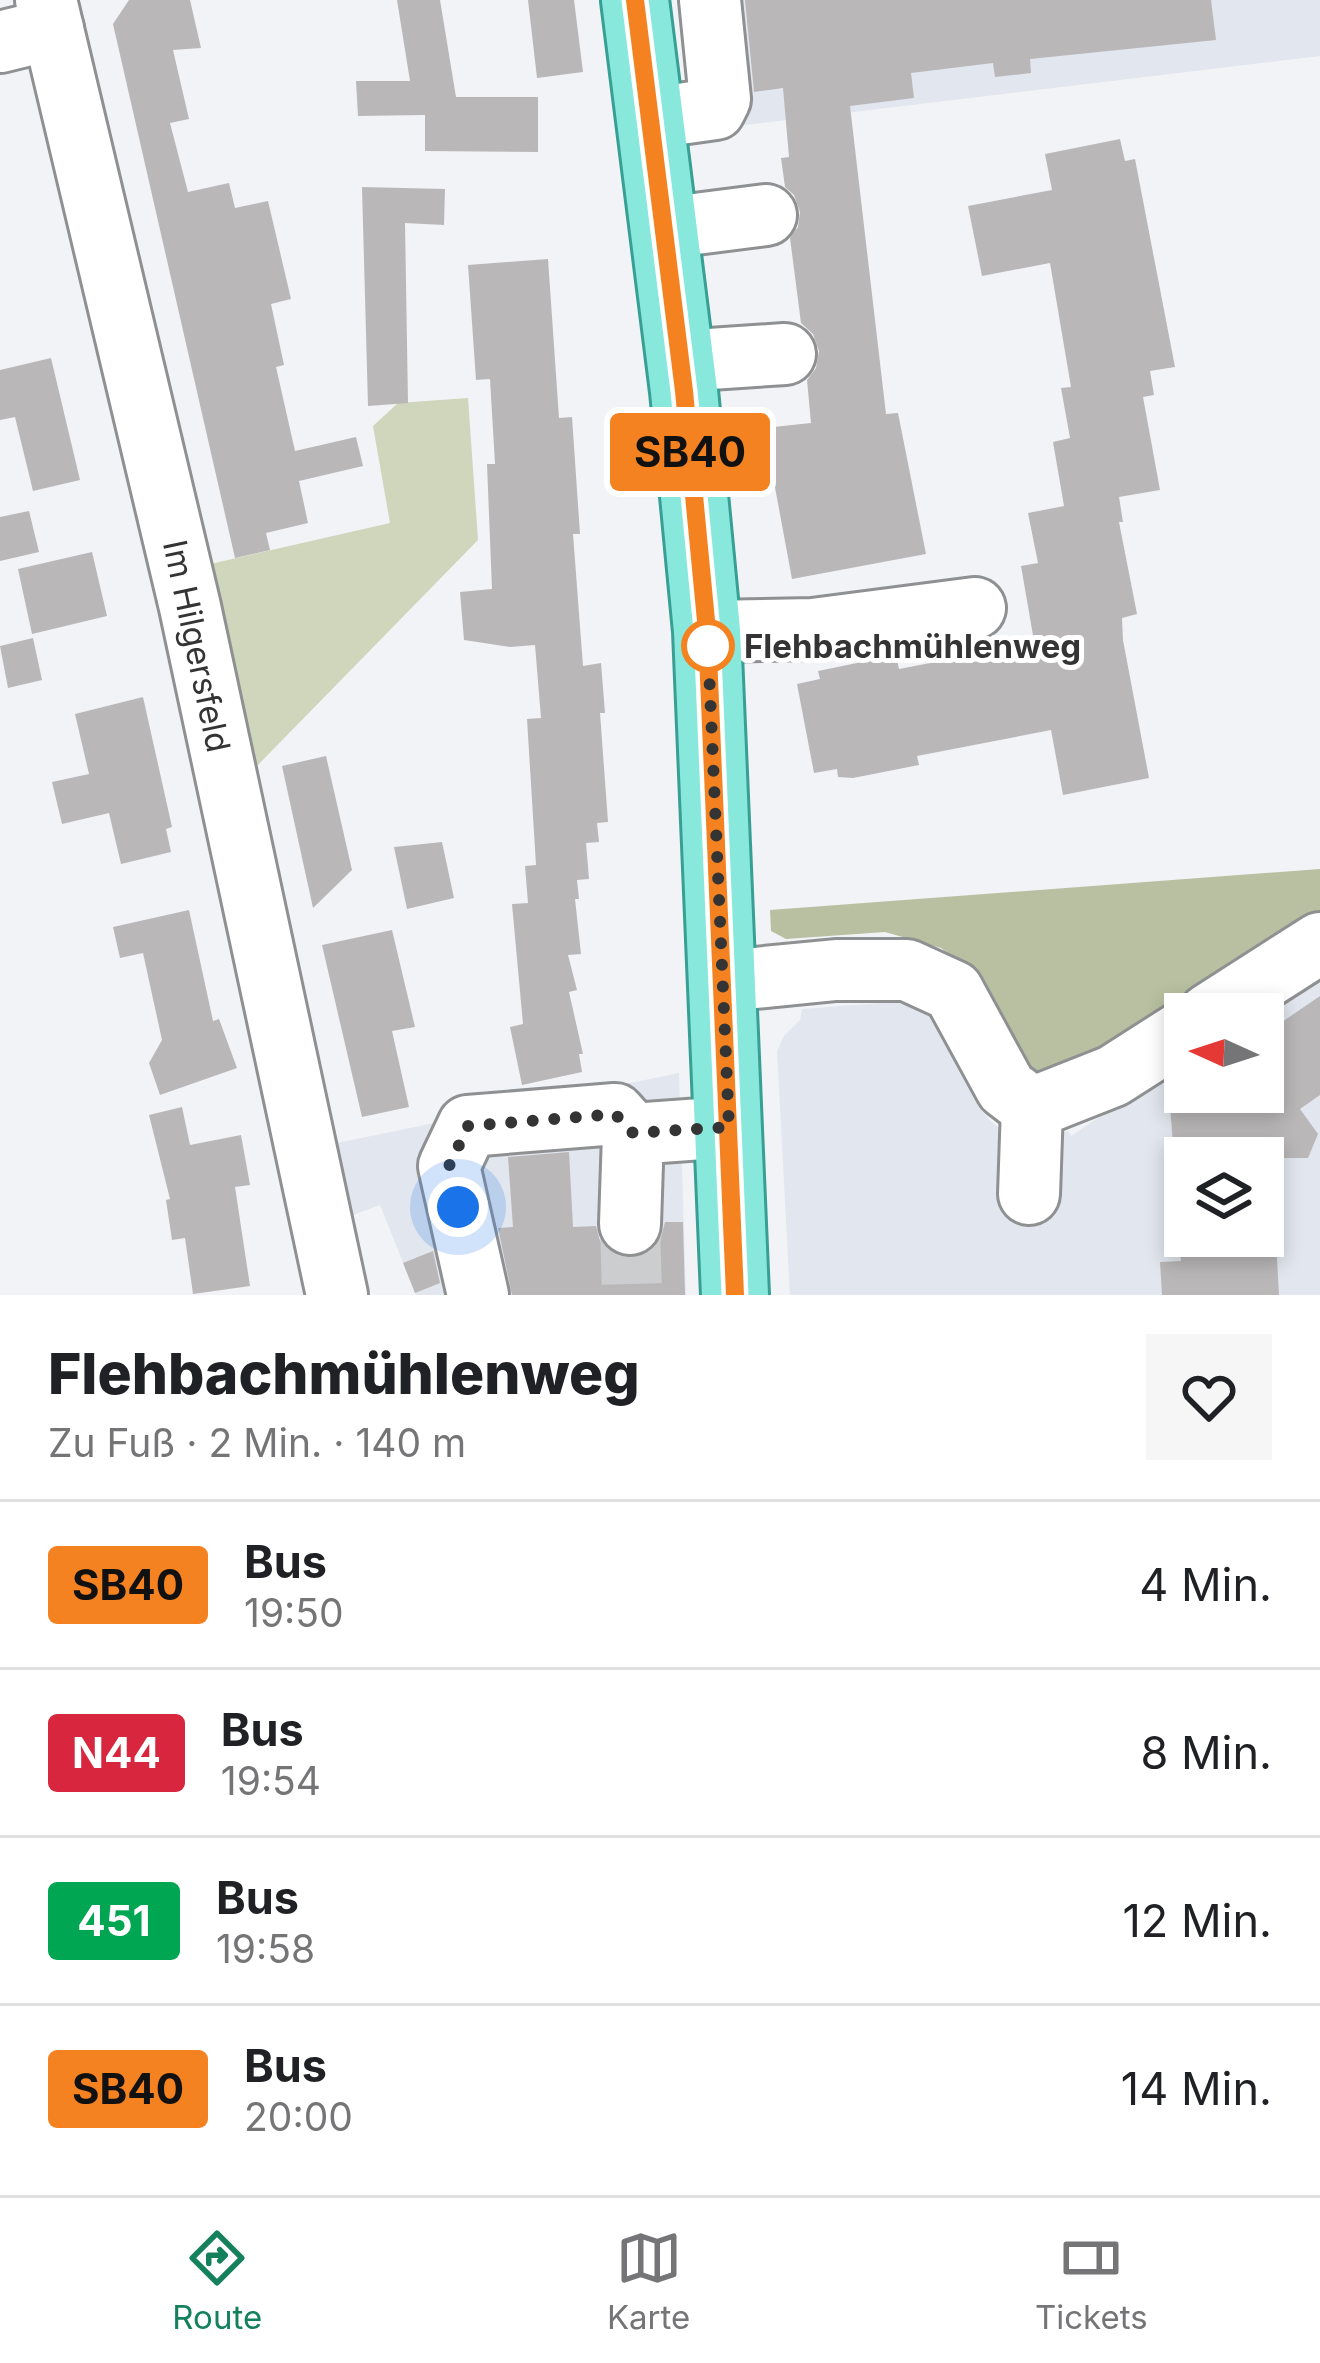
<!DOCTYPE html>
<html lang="de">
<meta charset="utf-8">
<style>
:root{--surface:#fff;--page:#f6f6f6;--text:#202124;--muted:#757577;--line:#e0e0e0;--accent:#14805c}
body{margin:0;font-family:Inter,sans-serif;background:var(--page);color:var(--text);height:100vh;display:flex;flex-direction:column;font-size:45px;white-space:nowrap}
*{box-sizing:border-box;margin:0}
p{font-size:39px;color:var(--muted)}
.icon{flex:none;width:66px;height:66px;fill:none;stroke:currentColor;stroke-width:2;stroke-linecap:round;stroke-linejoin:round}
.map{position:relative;height:1295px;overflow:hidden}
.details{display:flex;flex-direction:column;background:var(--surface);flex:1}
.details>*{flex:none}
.badge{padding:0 24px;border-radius:9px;font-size:42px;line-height:78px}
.needle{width:78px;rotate:273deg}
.fabs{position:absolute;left:1164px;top:993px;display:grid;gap:24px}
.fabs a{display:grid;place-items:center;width:120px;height:120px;border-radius:0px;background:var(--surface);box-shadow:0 6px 18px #0003;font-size:60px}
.you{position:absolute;width:60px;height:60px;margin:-30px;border:9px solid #fff;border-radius:50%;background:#1a73e8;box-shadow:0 0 0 18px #1a73e833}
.map>.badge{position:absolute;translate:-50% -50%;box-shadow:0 0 0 6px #fff}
.round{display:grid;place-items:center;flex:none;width:126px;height:126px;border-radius:0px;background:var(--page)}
.head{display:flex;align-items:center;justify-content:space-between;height:204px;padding:0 48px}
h1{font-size:57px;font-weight:800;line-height:90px}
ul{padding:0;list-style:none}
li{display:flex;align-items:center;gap:36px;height:168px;padding:0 48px;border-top:3px solid var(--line)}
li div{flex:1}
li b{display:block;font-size:45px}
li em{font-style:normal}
li .badge{min-width:132px;font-weight:700;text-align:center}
.tabs{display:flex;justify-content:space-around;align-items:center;height:168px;border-top:3px solid var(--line);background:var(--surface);font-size:33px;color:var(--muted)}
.tabs a{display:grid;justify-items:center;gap:6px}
.tabs .on{color:var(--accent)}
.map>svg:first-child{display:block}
.built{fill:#e2e6ee;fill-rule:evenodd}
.green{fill:#cfd6bc}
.forest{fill:#b8c0a1}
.building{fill:#bab7b8}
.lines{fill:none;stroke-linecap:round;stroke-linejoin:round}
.minor-tunnel{stroke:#cccdcf;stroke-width:60;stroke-dasharray:60 30;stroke-linecap:butt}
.minor-casing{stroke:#8f9092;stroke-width:66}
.major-casing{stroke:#379f93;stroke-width:72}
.minor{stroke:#fff;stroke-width:60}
.major{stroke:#88e8dc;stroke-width:66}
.line-casing{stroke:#fff;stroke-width:27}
.line{stroke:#f58220;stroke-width:18}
.walk{stroke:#343435;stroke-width:12;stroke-dasharray:0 21.6}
.stop-dot{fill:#fff;stroke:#f58220;stroke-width:6}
.labels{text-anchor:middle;stroke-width:10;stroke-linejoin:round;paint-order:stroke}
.street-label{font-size:33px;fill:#343435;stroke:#fff}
.stop-label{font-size:33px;font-weight:bold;fill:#343435;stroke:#fff;text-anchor:start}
</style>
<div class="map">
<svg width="1320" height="1295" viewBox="0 0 1320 1295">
<rect width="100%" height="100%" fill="#f2f3f6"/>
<g class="built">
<path d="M 694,0 L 1320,0 L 1320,56 L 704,130 Z"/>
<path d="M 1320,970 L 1320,1295 L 790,1295 L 777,1051 L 784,1036 L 800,1020 L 802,1009 L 895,1002 L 924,1010 L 952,1038 L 985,1115 L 995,1125 L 1007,1132 L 1056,1136 L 1068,1131 L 1071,1136 L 1185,1059 L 1185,1092 L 1263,1092 L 1263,1014 ZM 1185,1158 L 1263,1158 L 1263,1236 L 1185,1236 Z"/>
<path d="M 679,1073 L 686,1295 L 416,1295 L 380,1205 L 348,1217 L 337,1143 Z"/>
</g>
<path class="green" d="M 468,398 L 478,540 L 253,770 L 206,565 L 390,523 L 373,426 L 398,403 Z"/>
<path class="forest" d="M 1320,869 L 1320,915 L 1056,1079 L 1031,1072 L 972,972 L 941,948 L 885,932 L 786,939 L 771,931 L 770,910 Z"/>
<g class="building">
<path d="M 129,0 L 190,0 L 201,48 L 173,50 L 189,119 L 170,123 L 188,192 L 229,183 L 235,208 L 268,201 L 291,299 L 271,304 L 284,365 L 276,367 L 295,451 L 356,437 L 363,466 L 299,481 L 308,523 L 266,533 L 270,550 L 235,558 L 113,24 Z"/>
<path d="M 397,0 L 440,0 L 456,97 L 538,97 L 538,152 L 425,151 L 425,115 L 358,116 L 356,81 L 410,81 Z"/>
<path d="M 528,0 L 574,0 L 583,72 L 537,78 Z"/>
<path d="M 745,0 L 1211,0 L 1216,40 L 1030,59 L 1031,73 L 995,77 L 993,63 L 911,73 L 914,98 L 850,106 L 886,414 L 898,413 L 926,554 L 792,579 L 764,428 L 811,423 L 807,380 L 816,368 L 819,351 L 813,334 L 801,323 L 790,238 L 798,227 L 800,212 L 794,195 L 785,187 L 781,158 L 789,157 L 783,88 L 754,92 Z"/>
<path d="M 1120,139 L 1125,161 L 1135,159 L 1175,367 L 1150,371 L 1154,395 L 1143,397 L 1160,490 L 1119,497 L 1123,522 L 1119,522 L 1137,614 L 1122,618 L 1123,640 L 1149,778 L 1063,795 L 1051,730 L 917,756 L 919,765 L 853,778 L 838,777 L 837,769 L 814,773 L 797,684 L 820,679 L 818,671 L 896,655 L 899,669 L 972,655 L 973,662 L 1035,647 L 1021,566 L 1038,563 L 1028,513 L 1064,506 L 1053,442 L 1070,438 L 1061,388 L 1071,387 L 1050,263 L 982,276 L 968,206 L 1052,190 L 1045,154 Z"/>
<path d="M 362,187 L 445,189 L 444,225 L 405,223 L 408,403 L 368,406 Z"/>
<path d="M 548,259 L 559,418 L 572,417 L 580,534 L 573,534 L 583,666 L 601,663 L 605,713 L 600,713 L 608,822 L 597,823 L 599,842 L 586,843 L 589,879 L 577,880 L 579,899 L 575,899 L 581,954 L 568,955 L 577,990 L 569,992 L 583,1054 L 579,1054 L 582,1072 L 522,1085 L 510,1027 L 523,1024 L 512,904 L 528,903 L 525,866 L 536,865 L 527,719 L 541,718 L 535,645 L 510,647 L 464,640 L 460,592 L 492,589 L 487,464 L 495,464 L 490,379 L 476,380 L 468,265 Z"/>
<path d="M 51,358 L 80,480 L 33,491 L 15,417 L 0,420 L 0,370 Z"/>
<path d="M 29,511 L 39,552 L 0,561 L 0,517 Z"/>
<path d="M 92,552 L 107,616 L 32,634 L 18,569 Z"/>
<path d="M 33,638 L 42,680 L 8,688 L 0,646 Z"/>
<path d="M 143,697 L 172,827 L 166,829 L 171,852 L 121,864 L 109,813 L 62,824 L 52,782 L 89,774 L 75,714 Z"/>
<path d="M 326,756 L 352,870 L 313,908 L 282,766 Z"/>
<path d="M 442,842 L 454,898 L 407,909 L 394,847 Z"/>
<path d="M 189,910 L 213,1021 L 219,1019 L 237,1068 L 160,1095 L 149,1063 L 162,1040 L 143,953 L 120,958 L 113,927 Z"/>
<path d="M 392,930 L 415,1027 L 392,1031 L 409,1107 L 362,1117 L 322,945 Z"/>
<path d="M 1320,996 L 1320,1095 L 1300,1109 L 1318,1134 L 1308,1158 L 1174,1158 L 1169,1092 L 1263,1092 L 1263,1035 Z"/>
<path d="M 182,1107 L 190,1145 L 241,1135 L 250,1185 L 235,1187 L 250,1286 L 193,1294 L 185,1238 L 172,1240 L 166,1200 L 170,1199 L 149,1115 Z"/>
<path d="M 569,1152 L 573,1227 L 596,1226 L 600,1241 L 613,1254 L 630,1258 L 645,1255 L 660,1241 L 665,1222 L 683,1222 L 685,1295 L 512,1295 L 498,1228 L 513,1227 L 508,1157 Z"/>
<path d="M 1276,1241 L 1279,1295 L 1162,1295 L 1160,1262 L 1181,1261 L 1180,1246 Z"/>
<path d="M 433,1251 L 440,1283 L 415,1293 L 403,1263 Z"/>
</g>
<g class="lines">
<path class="minor-tunnel" d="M 630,1224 L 632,1295"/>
<g class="minor-casing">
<g id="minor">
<path d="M 46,0 L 190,607 L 337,1295"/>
<path d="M 0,42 L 53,29"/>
<path d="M 651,118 L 715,109 L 720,99 L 710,0"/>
<path d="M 664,228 L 766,215"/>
<path d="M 680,361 L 785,354"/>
<path d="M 707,631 L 813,629 L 975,608"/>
<path d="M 724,981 L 836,970 L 907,970 L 953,991 L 1006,1088 L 1032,1108"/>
<path d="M 1209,1014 L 1320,943"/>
<path d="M 1032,1108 L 1113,1076 L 1185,1030"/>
<path d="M 1029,1194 L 1032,1108"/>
<path d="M 630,1224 L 633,1134 L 729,1127"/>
<path d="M 478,1295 L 449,1166 L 468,1126 L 615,1114 L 633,1134"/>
</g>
</g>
<g class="major-casing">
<path id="major" d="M 635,0 L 684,391 L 707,631 L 735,1295"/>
</g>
<use href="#minor" class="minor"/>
<use href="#major" class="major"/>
</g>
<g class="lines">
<g class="line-casing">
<path id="line" d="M 635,0 L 684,391 L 707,631 L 735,1295"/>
</g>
<use href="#line" class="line"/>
<path class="walk" d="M 458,1207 L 449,1166 L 468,1126 L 615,1114 L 633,1133 L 729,1127 L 708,646"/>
</g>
<circle class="stop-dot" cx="708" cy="646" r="24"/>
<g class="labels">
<g class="street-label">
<text transform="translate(197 646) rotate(78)" y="12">Im Hilgersfeld</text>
</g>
<g class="stop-label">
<text x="744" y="658">Flehbachmühlenweg</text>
</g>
</g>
</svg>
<div class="fabs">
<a><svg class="needle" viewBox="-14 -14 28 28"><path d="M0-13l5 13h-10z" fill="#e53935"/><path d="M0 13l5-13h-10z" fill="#757577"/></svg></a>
<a><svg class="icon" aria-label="layers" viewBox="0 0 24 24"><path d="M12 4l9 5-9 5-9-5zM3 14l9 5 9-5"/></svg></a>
</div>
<div class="you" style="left:458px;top:1207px"></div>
<b class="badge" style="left:690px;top:452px;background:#f58220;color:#111">SB40</b>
</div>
<section class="details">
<div class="head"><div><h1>Flehbachmühlenweg</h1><p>Zu Fuß · 2 Min. · 140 m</p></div><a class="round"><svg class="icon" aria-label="heart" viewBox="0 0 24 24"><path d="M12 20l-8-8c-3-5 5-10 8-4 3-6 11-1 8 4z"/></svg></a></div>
<ul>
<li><span class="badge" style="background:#f58220;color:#111">SB40</span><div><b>Bus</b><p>19:50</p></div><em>4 Min.</em></li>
<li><span class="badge" style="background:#d7263d;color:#fff">N44</span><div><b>Bus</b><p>19:54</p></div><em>8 Min.</em></li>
<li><span class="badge" style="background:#00a651;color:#fff">451</span><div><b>Bus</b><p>19:58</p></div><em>12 Min.</em></li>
<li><span class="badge" style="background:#f58220;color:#111">SB40</span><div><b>Bus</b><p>20:00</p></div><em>14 Min.</em></li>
</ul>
</section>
<nav class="tabs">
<a class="on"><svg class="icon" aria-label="directions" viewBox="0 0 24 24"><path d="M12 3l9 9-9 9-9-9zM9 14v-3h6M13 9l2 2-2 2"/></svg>Route</a>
<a><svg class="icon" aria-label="map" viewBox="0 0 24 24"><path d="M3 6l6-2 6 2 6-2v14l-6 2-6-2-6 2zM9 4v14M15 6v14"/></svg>Karte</a>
<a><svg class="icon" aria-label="tickets" viewBox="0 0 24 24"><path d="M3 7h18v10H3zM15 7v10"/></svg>Tickets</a>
</nav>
